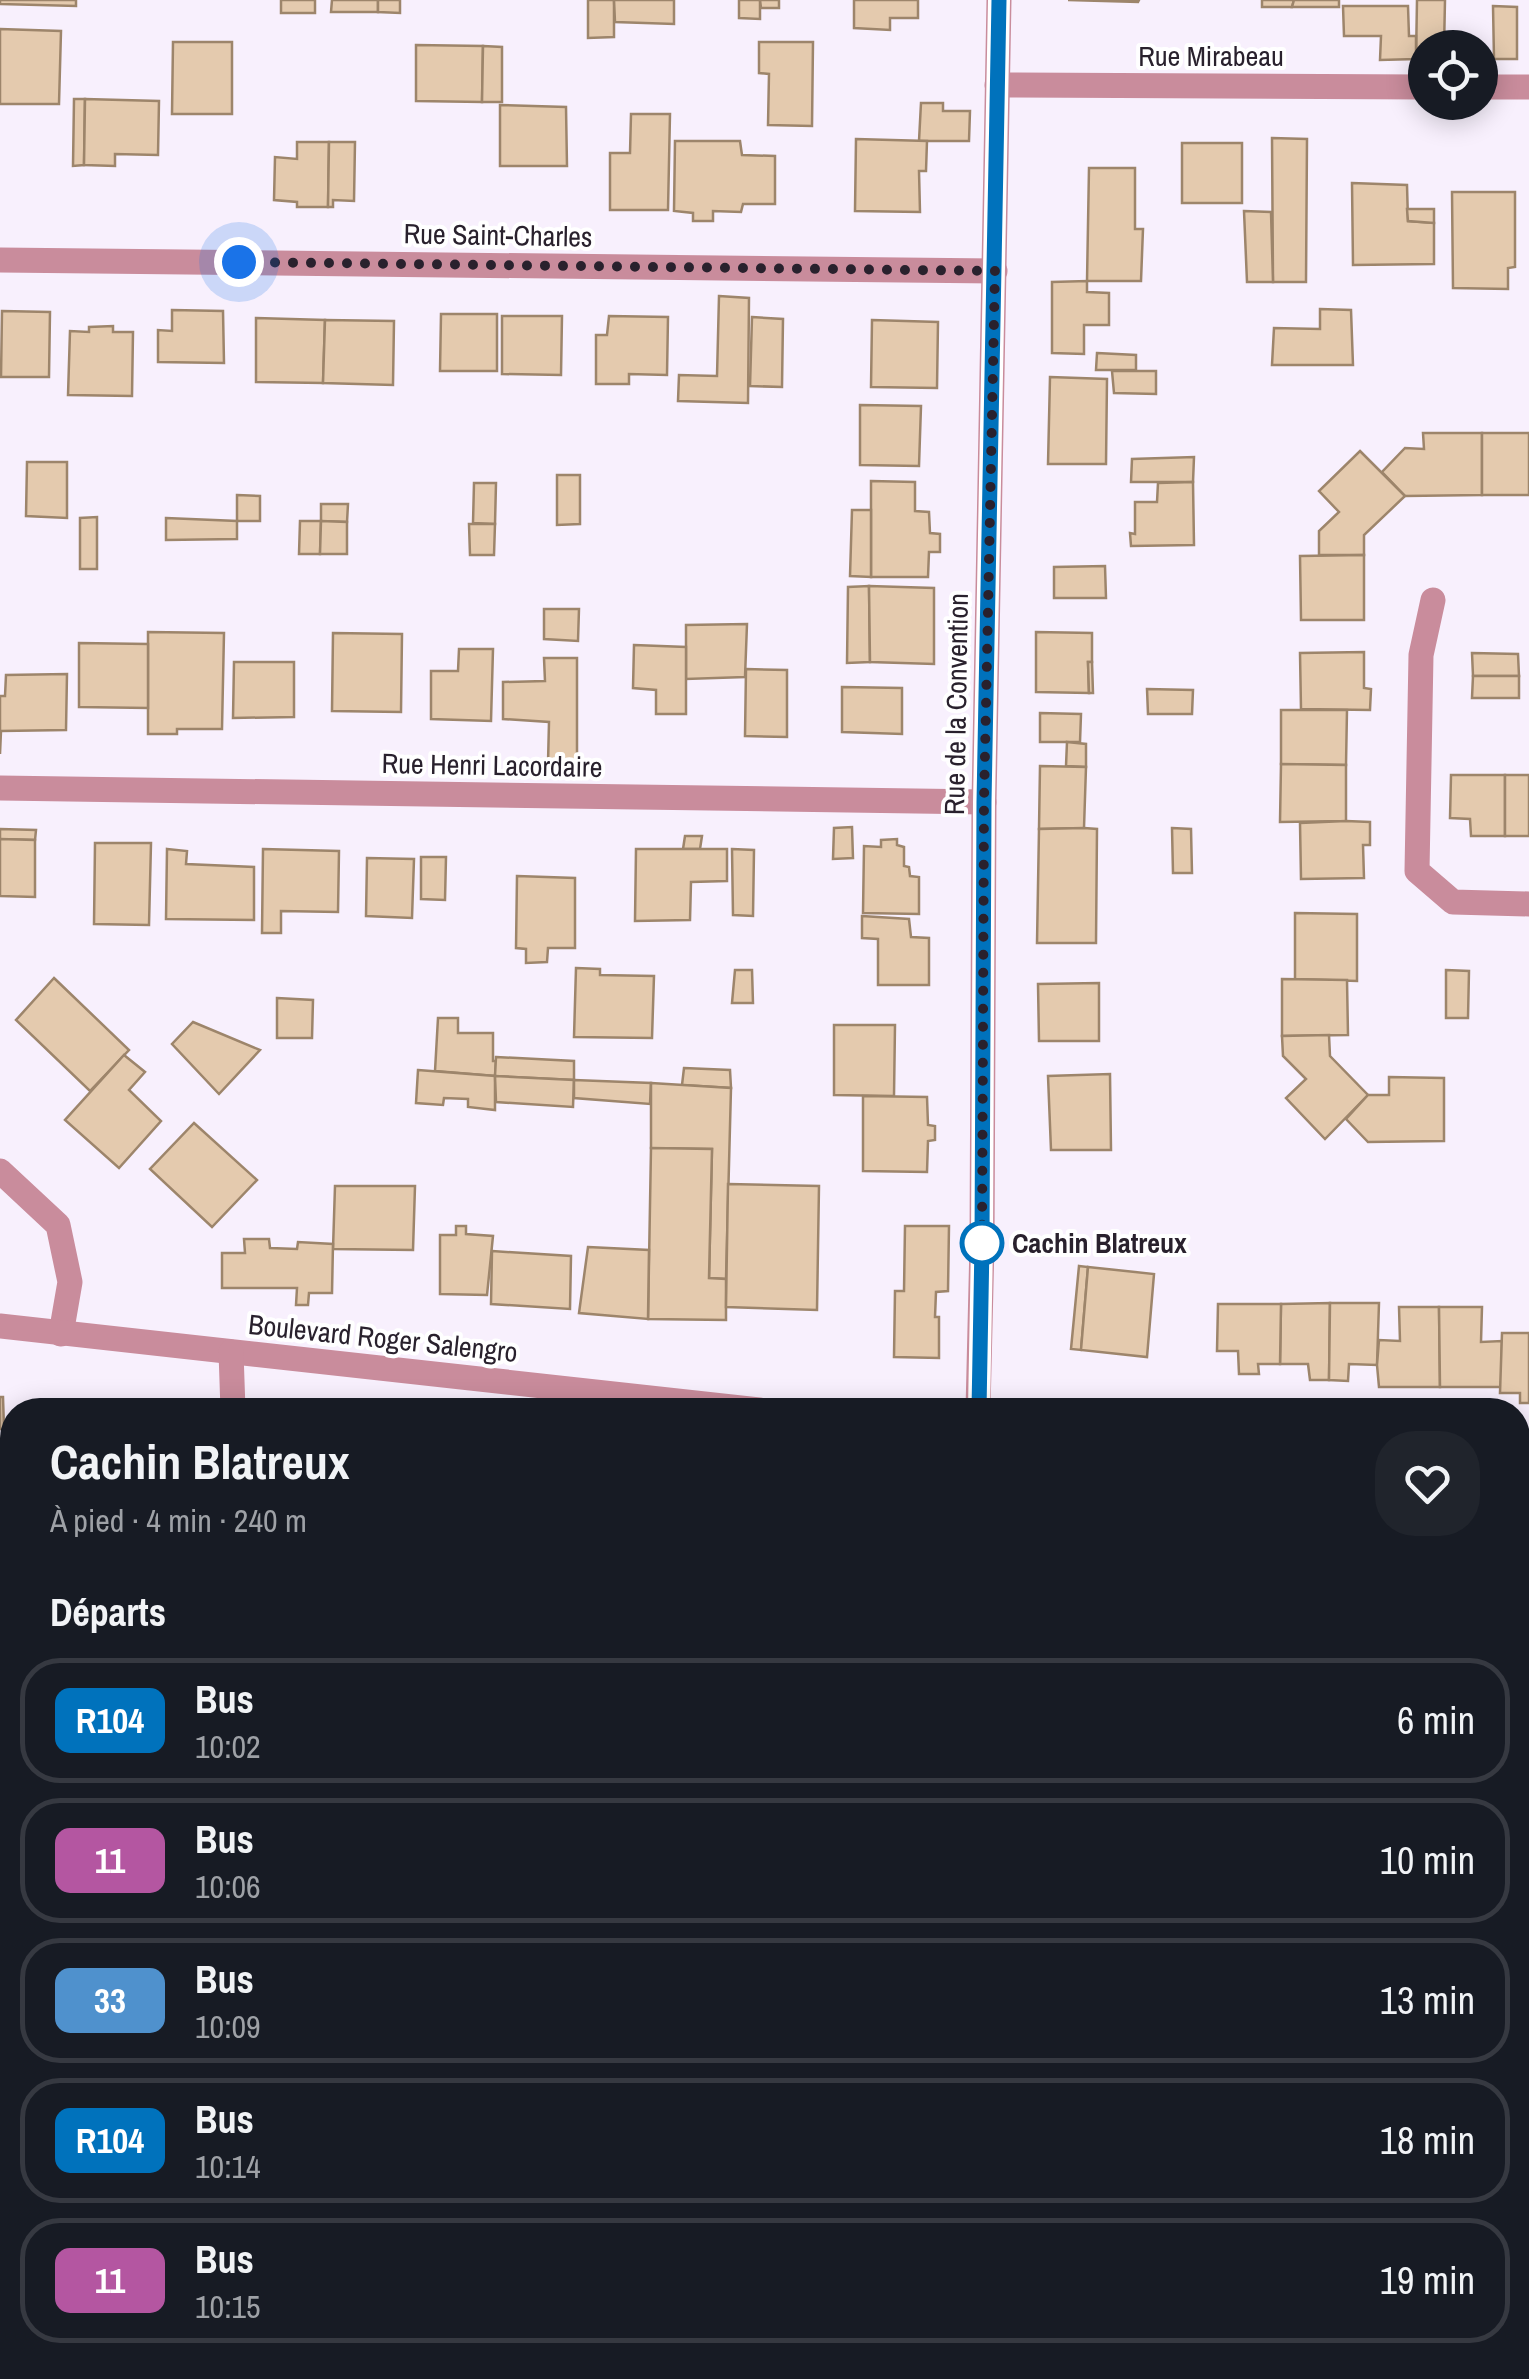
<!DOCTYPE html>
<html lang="fr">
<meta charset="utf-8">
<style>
:root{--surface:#171b24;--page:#20242c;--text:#f1f3f6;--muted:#9ea1a6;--line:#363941}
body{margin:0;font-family:"Archivo Narrow",sans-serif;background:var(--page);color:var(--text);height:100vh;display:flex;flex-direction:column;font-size:38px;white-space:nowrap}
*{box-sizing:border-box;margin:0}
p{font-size:32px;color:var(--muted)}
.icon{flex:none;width:55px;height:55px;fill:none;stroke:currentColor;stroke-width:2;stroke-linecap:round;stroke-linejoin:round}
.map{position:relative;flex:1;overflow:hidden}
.sheet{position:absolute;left:0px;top:1398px;width:1530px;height:982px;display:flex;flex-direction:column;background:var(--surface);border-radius:40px 40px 0 0;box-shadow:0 5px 25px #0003}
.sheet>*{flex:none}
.badge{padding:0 20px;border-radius:15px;font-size:35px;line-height:65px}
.fabs{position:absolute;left:1408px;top:30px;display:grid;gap:20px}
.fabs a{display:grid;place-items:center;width:90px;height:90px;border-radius:50%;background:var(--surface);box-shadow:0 5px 25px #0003;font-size:50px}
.you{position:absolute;width:50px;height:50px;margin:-25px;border:8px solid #fff;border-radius:50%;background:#1a73e8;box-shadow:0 0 0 15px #1a73e833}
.map>.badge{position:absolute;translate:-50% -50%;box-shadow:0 0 0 5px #fff}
h2{padding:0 50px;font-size:38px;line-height:90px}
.round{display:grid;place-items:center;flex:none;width:105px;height:105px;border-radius:40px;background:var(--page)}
.overview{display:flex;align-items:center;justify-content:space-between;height:170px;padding:0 50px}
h1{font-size:48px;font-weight:800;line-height:75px}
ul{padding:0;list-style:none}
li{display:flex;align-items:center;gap:30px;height:125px;margin:0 20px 15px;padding:0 30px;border:5px solid var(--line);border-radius:40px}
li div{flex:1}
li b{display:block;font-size:38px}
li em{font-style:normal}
li .badge{min-width:110px;font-weight:700;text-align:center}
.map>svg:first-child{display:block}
.green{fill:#bce3ad}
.building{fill:#e4caae;stroke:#9d856b;stroke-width:2.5}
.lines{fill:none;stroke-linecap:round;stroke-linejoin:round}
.path{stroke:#877f8b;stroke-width:6;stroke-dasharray:10 5;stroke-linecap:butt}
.street{stroke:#c98c9c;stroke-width:25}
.line-casing{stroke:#fff;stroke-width:22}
.line{stroke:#0072bc;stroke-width:15}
.walk{stroke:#29212d;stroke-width:10;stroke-dasharray:0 18}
.stop-dot{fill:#fff;stroke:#0072bc;stroke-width:5}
.labels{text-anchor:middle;stroke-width:8;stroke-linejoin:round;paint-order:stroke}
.street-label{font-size:28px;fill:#29212d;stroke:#fff}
.stop-label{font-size:28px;font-weight:bold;fill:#29212d;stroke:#fff;text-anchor:start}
</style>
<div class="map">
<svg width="1529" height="2379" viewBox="0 0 1529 2379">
<rect width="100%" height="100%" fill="#f8f0fd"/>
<g class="green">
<path d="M 1518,1487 L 1529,1487 L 1529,1625 L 1518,1624 Z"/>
<path d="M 1529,2006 L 1529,2379 L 1402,2379 L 1401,2368 L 1518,2368 L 1518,2007 Z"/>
</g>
<g class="building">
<path d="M 0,0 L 76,0 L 76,6 L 0,4 Z"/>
<rect x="281" y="0" width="34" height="13"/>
<path d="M 332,0 L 378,0 L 378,12 L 331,12 Z"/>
<path d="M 378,0 L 400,0 L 400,13 L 378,12 Z"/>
<path d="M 588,0 L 614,0 L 614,37 L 588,38 Z"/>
<path d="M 614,0 L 674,0 L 674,24 L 615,22 Z"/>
<path d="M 739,0 L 760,0 L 760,19 L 739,18 Z"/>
<path d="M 760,0 L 779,0 L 779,8 L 761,8 Z"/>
<path d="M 854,0 L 918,0 L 918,18 L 890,18 L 890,30 L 854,28 Z"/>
<path d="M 1068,0 L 1139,0 L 1138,2 Z"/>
<path d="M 1262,0 L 1294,0 L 1292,7 L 1262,7 Z"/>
<path d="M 1294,0 L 1339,0 L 1339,7 L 1292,7 Z"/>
<path d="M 1417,0 L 1445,0 L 1444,48 L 1425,48 L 1425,59 L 1416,59 Z"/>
<path d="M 1343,6 L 1408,6 L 1409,36 L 1416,36 L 1416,59 L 1380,60 L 1381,36 L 1344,36 Z"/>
<path d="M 1493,6 L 1517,7 L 1517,59 L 1494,59 Z"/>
<path d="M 0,29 L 61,31 L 59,104 L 0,104 Z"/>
<path d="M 173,42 L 232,42 L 232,114 L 172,114 Z"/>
<path d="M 759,42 L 813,42 L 812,126 L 768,125 L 769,74 L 759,73 Z"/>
<path d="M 416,45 L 483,46 L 482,102 L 416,101 Z"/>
<path d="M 483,46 L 502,47 L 502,102 L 482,102 Z"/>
<path d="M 74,99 L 85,99 L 84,165 L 73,166 Z"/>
<path d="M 85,99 L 159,101 L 158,155 L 115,154 L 115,166 L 84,165 Z"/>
<path d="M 921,103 L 943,103 L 943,111 L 970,111 L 969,141 L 919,141 Z"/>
<path d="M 500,105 L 566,107 L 567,166 L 500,166 Z"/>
<path d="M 631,114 L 670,114 L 668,210 L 610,210 L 610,153 L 630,153 Z"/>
<path d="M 1272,138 L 1307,139 L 1306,282 L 1273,282 Z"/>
<path d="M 856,139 L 927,141 L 926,171 L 919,171 L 920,212 L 855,211 Z"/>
<path d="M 675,141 L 740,141 L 742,155 L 775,156 L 775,204 L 743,204 L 741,212 L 713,211 L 713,221 L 693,221 L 693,213 L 674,211 Z"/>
<path d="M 297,142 L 329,142 L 328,207 L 297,207 L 297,202 L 274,200 L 275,157 L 297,159 Z"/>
<path d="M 329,142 L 355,142 L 354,201 L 333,200 L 333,207 L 328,207 Z"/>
<rect x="1182" y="143" width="60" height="60"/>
<path d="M 1089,168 L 1135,168 L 1135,229 L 1143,229 L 1141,281 L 1087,281 Z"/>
<path d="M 1352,183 L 1407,185 L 1408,221 L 1434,223 L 1434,264 L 1353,265 Z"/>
<path d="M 1452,192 L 1515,192 L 1515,267 L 1508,268 L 1508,289 L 1453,288 Z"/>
<path d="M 1407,209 L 1434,209 L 1434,223 L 1408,221 Z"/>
<path d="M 1244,211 L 1271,212 L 1273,282 L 1247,282 Z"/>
<path d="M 1087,281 L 1087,292 L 1109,293 L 1109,325 L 1084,325 L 1084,354 L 1052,353 L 1052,282 Z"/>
<path d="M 719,296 L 749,298 L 748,403 L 678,401 L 679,375 L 717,376 Z"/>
<path d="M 1320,309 L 1351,310 L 1353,365 L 1272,365 L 1274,328 L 1320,329 Z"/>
<path d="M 172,310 L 223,311 L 224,363 L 158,362 L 158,330 L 172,331 Z"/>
<path d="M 2,311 L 50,312 L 49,377 L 1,377 Z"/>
<path d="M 441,314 L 497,314 L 497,371 L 440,371 Z"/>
<path d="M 502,316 L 562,316 L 561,375 L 502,374 Z"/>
<path d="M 609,316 L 668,317 L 667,375 L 629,374 L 629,384 L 596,384 L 596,335 L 607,335 Z"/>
<path d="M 752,317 L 783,319 L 782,387 L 750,386 Z"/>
<path d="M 256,318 L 325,320 L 323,383 L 256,382 Z"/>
<path d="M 325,320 L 394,321 L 393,385 L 323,383 Z"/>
<path d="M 872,320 L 938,322 L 937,388 L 871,387 Z"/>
<path d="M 113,326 L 113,332 L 133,332 L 132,396 L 68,395 L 70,331 L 89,332 L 89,327 Z"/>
<path d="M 1097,353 L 1136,355 L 1136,370 L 1096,370 Z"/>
<path d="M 1112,371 L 1156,371 L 1156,394 L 1114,393 Z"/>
<path d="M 1050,377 L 1107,379 L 1106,464 L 1048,464 Z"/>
<path d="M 860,405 L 921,406 L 919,466 L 860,465 Z"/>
<path d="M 1423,433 L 1482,433 L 1482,495 L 1405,496 L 1382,472 L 1405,448 L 1424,449 Z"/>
<rect x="1482" y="433" width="47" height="62"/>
<path d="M 1360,451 L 1405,496 L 1364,535 L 1364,555 L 1319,555 L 1319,531 L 1339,512 L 1319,491 Z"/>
<path d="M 1194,457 L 1193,482 L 1131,482 L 1132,459 Z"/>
<path d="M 27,462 L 67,462 L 67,518 L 26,516 Z"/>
<path d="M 557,475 L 580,475 L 580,524 L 557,525 Z"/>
<path d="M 871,481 L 915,482 L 915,511 L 929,512 L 930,533 L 940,534 L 940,552 L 929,552 L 928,577 L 871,577 Z"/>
<path d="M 1193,482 L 1194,545 L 1131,546 L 1130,533 L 1135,534 L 1135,502 L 1157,502 L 1158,483 Z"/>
<path d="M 474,483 L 496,483 L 495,524 L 473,523 Z"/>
<path d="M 237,495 L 260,496 L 260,521 L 237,521 Z"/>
<path d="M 321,504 L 348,504 L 347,522 L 321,521 Z"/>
<path d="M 852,510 L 871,510 L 871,577 L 850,576 Z"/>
<path d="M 97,517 L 97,569 L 80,569 L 80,518 Z"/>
<path d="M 166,518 L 237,521 L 237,539 L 166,540 Z"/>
<path d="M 300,521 L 321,521 L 320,554 L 299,554 Z"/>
<path d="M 321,521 L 347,522 L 347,554 L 320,554 Z"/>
<path d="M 469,524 L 495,524 L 494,555 L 470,555 Z"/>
<path d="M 1364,555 L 1364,620 L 1301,620 L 1300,556 Z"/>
<path d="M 1105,566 L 1106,598 L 1054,598 L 1054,567 Z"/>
<path d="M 869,586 L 870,662 L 847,663 L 848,587 Z"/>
<path d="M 869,586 L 934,588 L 934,664 L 870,662 Z"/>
<path d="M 544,609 L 579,609 L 578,641 L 544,639 Z"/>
<path d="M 747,624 L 745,677 L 686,679 L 686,625 Z"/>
<path d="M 148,632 L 224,633 L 222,729 L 177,729 L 177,734 L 148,734 Z"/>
<path d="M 1036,632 L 1092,633 L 1092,662 L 1088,662 L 1089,693 L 1036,692 Z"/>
<path d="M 333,633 L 402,634 L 401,712 L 332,711 Z"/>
<path d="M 79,643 L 148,644 L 148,708 L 79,707 Z"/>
<path d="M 634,645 L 686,647 L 686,714 L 656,714 L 656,690 L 633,688 Z"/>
<path d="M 459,649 L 493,649 L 491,721 L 431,719 L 431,671 L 458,671 Z"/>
<path d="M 1364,652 L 1364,688 L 1371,689 L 1370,710 L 1301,709 L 1300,653 Z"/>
<path d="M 1472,653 L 1518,654 L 1519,676 L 1473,676 Z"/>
<path d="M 544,658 L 577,658 L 577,763 L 548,763 L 549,722 L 503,719 L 503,682 L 545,681 Z"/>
<path d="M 234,662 L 294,662 L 294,717 L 233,718 Z"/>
<path d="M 1088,662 L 1092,662 L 1093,693 L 1089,693 Z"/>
<path d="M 746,669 L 787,670 L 787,737 L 745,736 Z"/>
<path d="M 67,674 L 66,730 L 1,731 L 0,754 L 0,696 L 5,696 L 6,675 Z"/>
<path d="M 1473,676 L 1519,676 L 1519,698 L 1472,698 Z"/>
<path d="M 842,687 L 902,688 L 902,734 L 842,732 Z"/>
<path d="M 1147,689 L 1193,690 L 1192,714 L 1148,714 Z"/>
<path d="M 1281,710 L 1347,710 L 1346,765 L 1281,764 Z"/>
<path d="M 1040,713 L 1081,714 L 1080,742 L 1040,742 Z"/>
<path d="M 1067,742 L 1086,744 L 1086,767 L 1066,766 Z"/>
<path d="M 1281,764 L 1346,765 L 1346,821 L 1280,822 Z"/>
<path d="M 1040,766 L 1086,767 L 1084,828 L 1039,829 Z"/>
<path d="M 1451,775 L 1505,775 L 1505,836 L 1471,836 L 1470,819 L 1450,818 Z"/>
<rect x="1505" y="775" width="24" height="61"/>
<path d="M 1346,821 L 1370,822 L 1370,845 L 1363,845 L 1364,878 L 1301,879 L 1300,823 Z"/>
<path d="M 852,827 L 853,858 L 833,859 L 834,828 Z"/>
<path d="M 1084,828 L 1097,829 L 1096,943 L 1037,943 L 1039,829 Z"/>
<path d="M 1172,828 L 1191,829 L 1192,873 L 1173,873 Z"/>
<path d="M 0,829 L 36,830 L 35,840 L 0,839 Z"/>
<path d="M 685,836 L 702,836 L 700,849 L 683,849 Z"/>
<path d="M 0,839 L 35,840 L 35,897 L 0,896 Z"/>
<path d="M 897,839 L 897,845 L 904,847 L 904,866 L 909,867 L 910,876 L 919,877 L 919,914 L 863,913 L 864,846 L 881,847 L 881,840 Z"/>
<path d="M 95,843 L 151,843 L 149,925 L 94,924 Z"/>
<path d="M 167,849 L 187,851 L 186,864 L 254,867 L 254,920 L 166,919 Z"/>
<path d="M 263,849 L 339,851 L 338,912 L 281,911 L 281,933 L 262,933 Z"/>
<path d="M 636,849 L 727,849 L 727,881 L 691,882 L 690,920 L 635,921 Z"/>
<path d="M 732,849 L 754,850 L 753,916 L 733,915 Z"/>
<path d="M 421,857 L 446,857 L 445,900 L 421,899 Z"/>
<path d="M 367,858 L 414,859 L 412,918 L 366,916 Z"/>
<path d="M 517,876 L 575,878 L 575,948 L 548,948 L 547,962 L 526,963 L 526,949 L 516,948 Z"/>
<path d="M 1295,913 L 1357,914 L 1357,981 L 1295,979 Z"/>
<path d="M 862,916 L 909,919 L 911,937 L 929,938 L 929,985 L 878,985 L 878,939 L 862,938 Z"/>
<path d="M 576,968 L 600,969 L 600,975 L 654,976 L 652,1038 L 574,1037 Z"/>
<path d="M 735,970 L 752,970 L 753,1003 L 732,1003 Z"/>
<path d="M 1446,970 L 1469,971 L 1468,1018 L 1446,1018 Z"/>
<path d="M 54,978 L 129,1050 L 90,1091 L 16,1020 Z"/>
<path d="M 1282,979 L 1347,980 L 1348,1035 L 1282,1036 Z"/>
<path d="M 1099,983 L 1099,1041 L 1039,1041 L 1038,984 Z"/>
<path d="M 277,998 L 313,1000 L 312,1038 L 277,1038 Z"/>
<path d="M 438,1018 L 458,1018 L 458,1033 L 493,1033 L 493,1061 L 496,1061 L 495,1076 L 435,1071 Z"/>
<path d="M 193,1022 L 260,1050 L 219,1094 L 172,1044 Z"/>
<path d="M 834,1025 L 895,1025 L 894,1096 L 834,1095 Z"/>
<path d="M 1329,1035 L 1330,1056 L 1368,1095 L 1325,1139 L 1286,1098 L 1306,1079 L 1283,1056 L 1282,1036 Z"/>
<path d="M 124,1055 L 145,1072 L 129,1090 L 161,1121 L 119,1168 L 65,1120 Z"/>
<path d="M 496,1057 L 574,1061 L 574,1080 L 495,1076 Z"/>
<path d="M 684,1068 L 730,1070 L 731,1088 L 682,1085 Z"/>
<path d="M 418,1070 L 495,1076 L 495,1110 L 468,1107 L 468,1099 L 444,1098 L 443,1105 L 416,1103 Z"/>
<path d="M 1110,1074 L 1111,1150 L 1051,1150 L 1048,1076 Z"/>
<path d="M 495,1076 L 574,1080 L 573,1107 L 496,1102 Z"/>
<path d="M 1389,1077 L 1444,1078 L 1444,1141 L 1368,1142 L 1346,1119 L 1368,1095 L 1389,1095 Z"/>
<path d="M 574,1080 L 651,1083 L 650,1104 L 574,1098 Z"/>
<path d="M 651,1083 L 731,1088 L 726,1279 L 709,1278 L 712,1149 L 651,1148 Z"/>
<path d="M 863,1096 L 927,1097 L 928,1125 L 935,1126 L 935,1140 L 928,1141 L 927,1172 L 863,1171 Z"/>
<path d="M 194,1123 L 257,1180 L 212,1227 L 150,1169 Z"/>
<path d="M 651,1148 L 712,1149 L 709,1278 L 726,1279 L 726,1320 L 648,1319 Z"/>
<path d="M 728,1184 L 819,1186 L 817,1310 L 726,1307 Z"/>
<path d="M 335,1186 L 415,1186 L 413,1250 L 333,1249 Z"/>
<path d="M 456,1226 L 466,1226 L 466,1234 L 493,1236 L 487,1295 L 440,1294 L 440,1235 L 456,1235 Z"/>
<path d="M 905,1226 L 949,1226 L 948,1291 L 936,1292 L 935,1317 L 939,1317 L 939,1358 L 894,1357 L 895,1291 L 904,1291 Z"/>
<path d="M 244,1239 L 269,1239 L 270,1248 L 297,1249 L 298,1242 L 333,1244 L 332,1293 L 309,1293 L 308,1305 L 296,1305 L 297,1288 L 222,1288 L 222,1253 L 245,1253 Z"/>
<path d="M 588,1247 L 649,1250 L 648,1319 L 579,1313 Z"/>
<path d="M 492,1251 L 571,1256 L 570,1309 L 491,1304 Z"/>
<path d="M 1079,1266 L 1088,1267 L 1081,1350 L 1071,1349 Z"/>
<path d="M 1088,1267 L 1154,1274 L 1147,1357 L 1081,1350 Z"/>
<path d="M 1330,1303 L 1329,1380 L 1310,1380 L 1308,1364 L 1280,1364 L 1281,1304 Z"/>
<path d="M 1330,1303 L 1379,1303 L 1377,1365 L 1349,1364 L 1348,1381 L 1329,1380 Z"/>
<path d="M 1218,1304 L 1281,1304 L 1280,1364 L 1258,1364 L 1259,1374 L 1239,1374 L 1238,1351 L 1217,1351 Z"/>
<path d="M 1399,1307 L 1439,1307 L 1440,1387 L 1379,1387 L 1377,1365 L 1379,1340 L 1400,1341 Z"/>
<path d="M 1439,1307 L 1482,1307 L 1481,1342 L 1502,1341 L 1501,1387 L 1440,1387 Z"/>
<path d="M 1502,1333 L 1529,1333 L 1529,1403 L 1520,1403 L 1520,1393 L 1500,1393 Z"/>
<path d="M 0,1397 L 3,1397 L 4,1429 L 0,1429 Z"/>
<path d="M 12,1582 L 12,1603 L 0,1603 L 0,1583 Z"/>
<path d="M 0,1603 L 5,1603 L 7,1628 L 0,1628 Z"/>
<path d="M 7,1632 L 8,1655 L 0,1655 L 0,1633 Z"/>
<path d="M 1529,1676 L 1529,1775 L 1518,1765 L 1518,1687 Z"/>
<path d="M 12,1709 L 12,1745 L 0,1746 L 0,1710 Z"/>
<path d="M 1529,1801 L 1529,1904 L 1518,1895 L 1518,1811 Z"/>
<path d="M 0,1825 L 12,1825 L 12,1881 L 0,1882 Z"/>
<path d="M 12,1899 L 12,1967 L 3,1967 L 0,1900 Z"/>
<path d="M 12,2283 L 12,2339 L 0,2340 L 0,2284 Z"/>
<rect x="151" y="2368" width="65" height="11"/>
<path d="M 400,2368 L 443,2368 L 444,2379 L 401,2379 Z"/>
<path d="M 854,2368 L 914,2368 L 855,2375 Z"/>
<path d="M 1233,2368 L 1297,2368 L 1300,2379 L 1237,2379 Z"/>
<path d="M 1304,2368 L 1361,2368 L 1364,2379 L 1307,2379 Z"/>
</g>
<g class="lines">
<g class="path">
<path d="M 1518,1561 L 1529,1561"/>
<path d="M 1518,2319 L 1529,2319"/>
<path d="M 1450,2368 L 1450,2379"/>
</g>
<g class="street">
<path d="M 997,85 L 1425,87"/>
<path d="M 1480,87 L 1529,87"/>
<path d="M 0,260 L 995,271"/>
<path d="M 1433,600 L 1421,655 L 1417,871 L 1453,902 L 1529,904"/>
<path d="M 0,788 L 984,802"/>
<path d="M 0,1171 L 58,1225 L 70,1282 L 61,1334"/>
<path d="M 0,1326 L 759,1410"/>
<path d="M 231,1352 L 233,1410"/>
<path d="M 978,1410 L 982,1244 L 984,802 L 999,0"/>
<path d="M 1518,1461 L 1529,1462"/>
<path d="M 296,2368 L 297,2379"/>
<path d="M 771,2368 L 772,2379"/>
<path d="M 1152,2368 L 1152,2379"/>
</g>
</g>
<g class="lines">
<g class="line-casing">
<path id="line" d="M 979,1410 L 982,1244 L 984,802 L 999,0"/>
</g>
<use href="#line" class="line"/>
<path class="walk" d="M 239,262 L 995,271 L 984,802 L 982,1243"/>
</g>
<circle class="stop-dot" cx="982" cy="1243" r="20"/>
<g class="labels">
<g class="street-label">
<text x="1211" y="66">Rue Mirabeau</text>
<text transform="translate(498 235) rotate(1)" y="10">Rue Saint-Charles</text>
<text transform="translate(956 704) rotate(-89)" y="10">Rue de la Convention</text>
<text transform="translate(492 765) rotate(1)" y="10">Rue Henri Lacordaire</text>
<text transform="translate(383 1338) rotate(6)" y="10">Boulevard Roger Salengro</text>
</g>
<g class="stop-label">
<text x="1012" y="1253">Cachin Blatreux</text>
</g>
</g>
</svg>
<div class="fabs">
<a><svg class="icon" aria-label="locate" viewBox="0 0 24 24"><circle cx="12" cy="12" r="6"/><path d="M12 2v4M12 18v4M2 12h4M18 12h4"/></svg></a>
</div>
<div class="you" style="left:239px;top:262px"></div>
<section class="sheet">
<div class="overview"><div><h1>Cachin Blatreux</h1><p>À pied · 4 min · 240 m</p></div><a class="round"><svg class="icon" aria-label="heart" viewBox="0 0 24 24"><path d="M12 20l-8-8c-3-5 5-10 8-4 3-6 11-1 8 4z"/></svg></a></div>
<h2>Départs</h2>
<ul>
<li><span class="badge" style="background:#0072bc;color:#fff">R104</span><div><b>Bus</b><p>10:02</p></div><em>6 min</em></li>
<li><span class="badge" style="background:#b456a1;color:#fff">11</span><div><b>Bus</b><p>10:06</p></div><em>10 min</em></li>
<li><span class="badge" style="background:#4f91cd;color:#fff">33</span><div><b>Bus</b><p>10:09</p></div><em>13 min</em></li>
<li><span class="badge" style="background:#0072bc;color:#fff">R104</span><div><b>Bus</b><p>10:14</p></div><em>18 min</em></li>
<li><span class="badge" style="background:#b456a1;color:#fff">11</span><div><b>Bus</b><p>10:15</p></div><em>19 min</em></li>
</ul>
</section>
</div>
